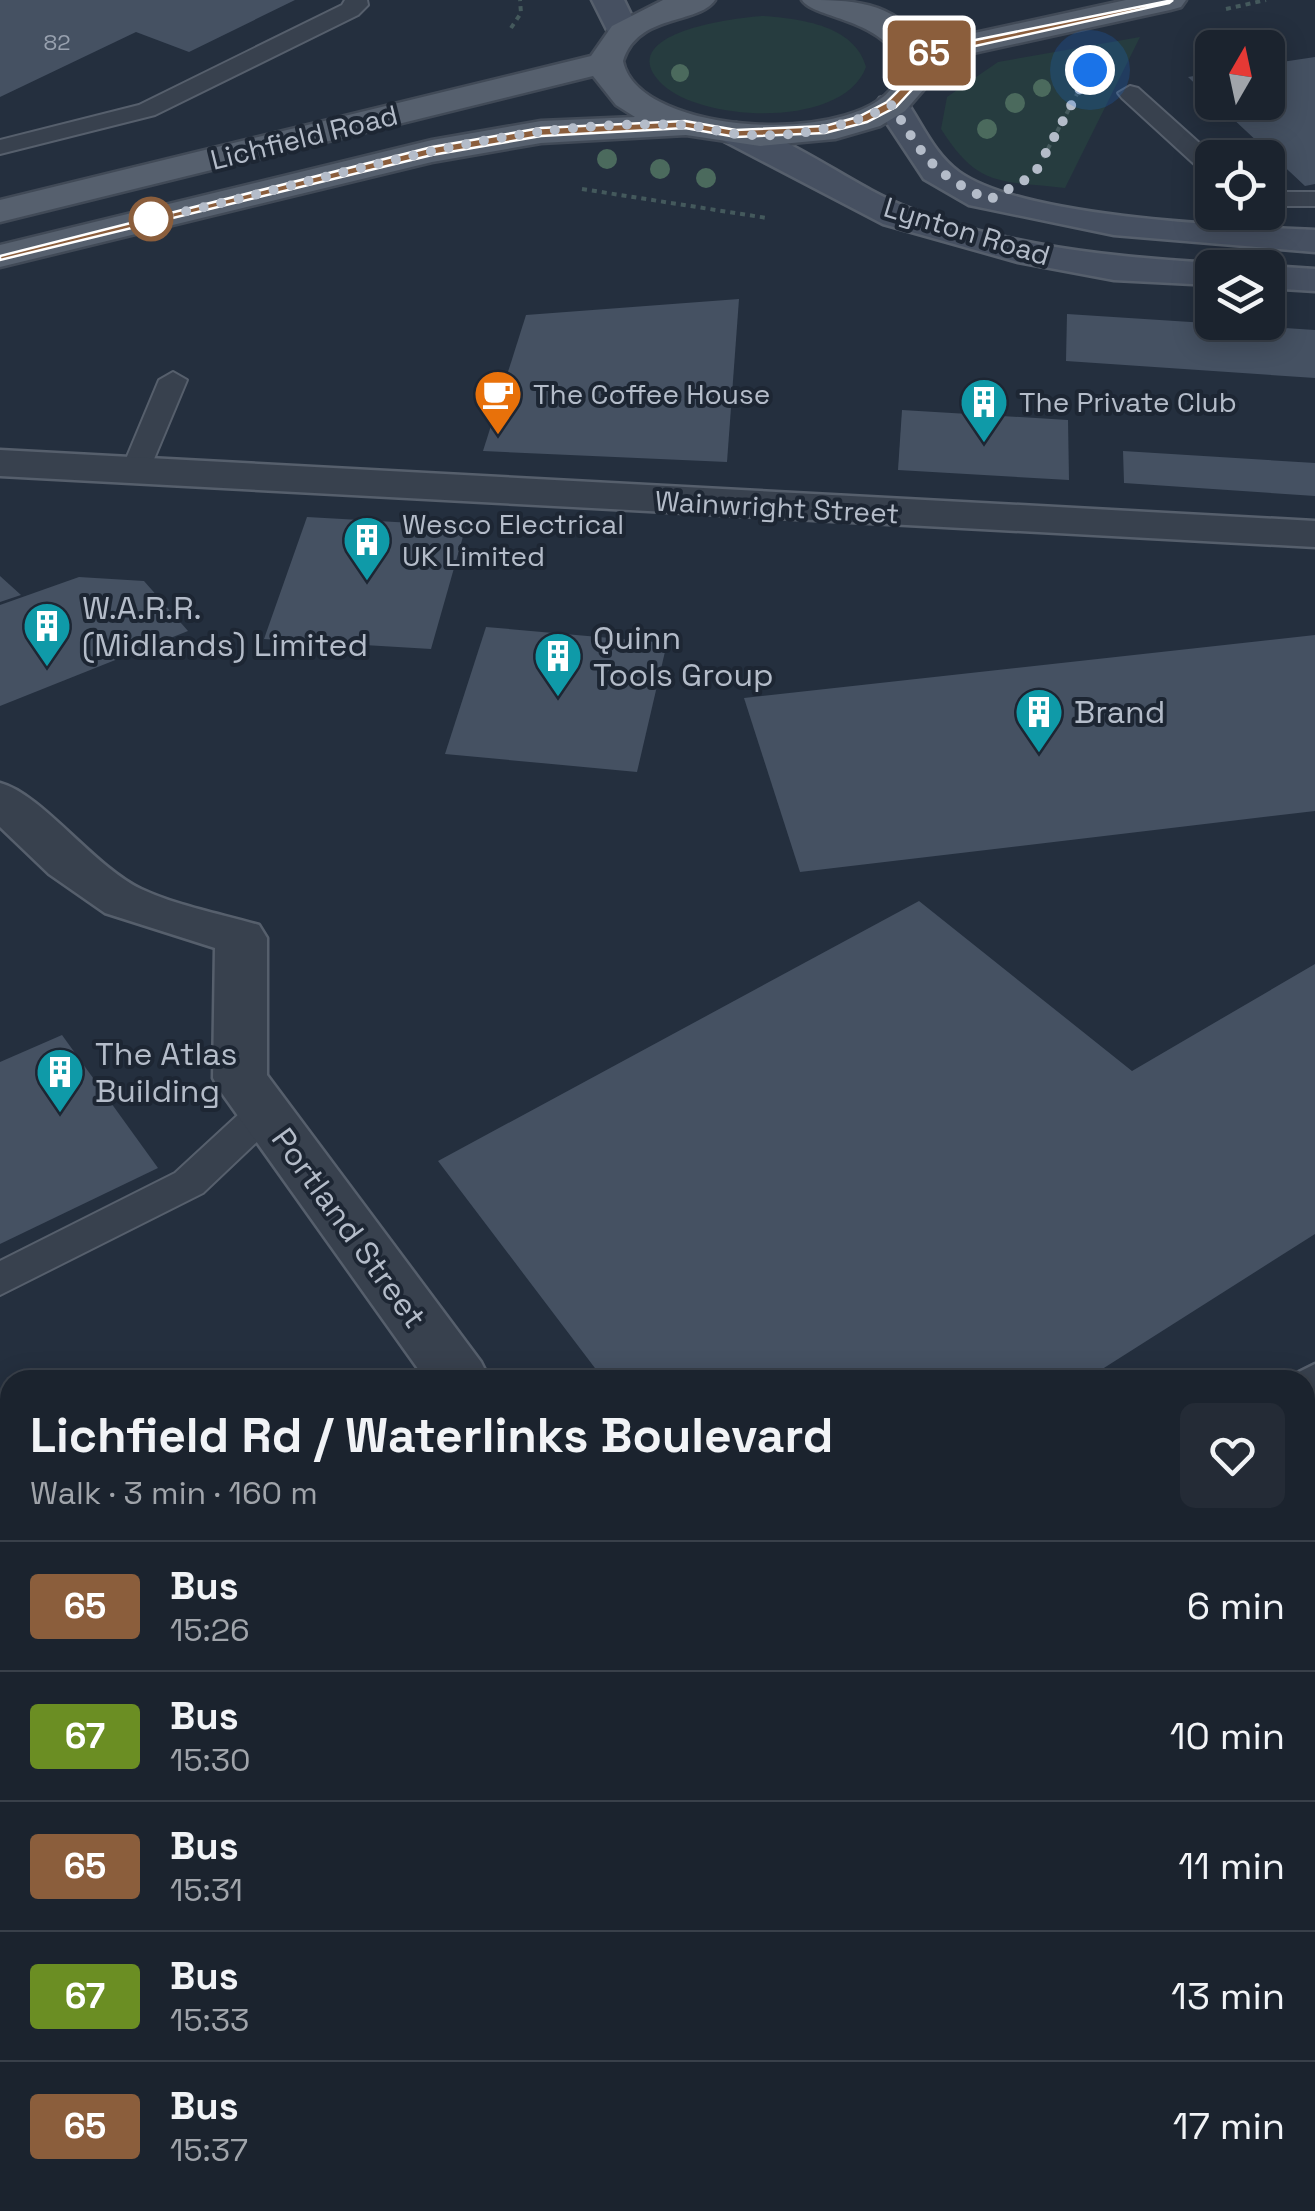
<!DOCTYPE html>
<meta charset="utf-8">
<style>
:root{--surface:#1b232e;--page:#242b36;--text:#f1f3f6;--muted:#a0a4aa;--line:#39404a}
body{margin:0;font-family:"Space Grotesk",sans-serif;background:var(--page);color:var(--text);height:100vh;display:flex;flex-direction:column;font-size:38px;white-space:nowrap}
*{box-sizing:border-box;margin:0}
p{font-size:32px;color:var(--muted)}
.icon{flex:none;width:55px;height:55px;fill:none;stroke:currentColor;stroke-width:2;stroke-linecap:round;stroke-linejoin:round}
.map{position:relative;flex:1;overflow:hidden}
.drawer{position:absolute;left:0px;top:1370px;width:1315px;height:842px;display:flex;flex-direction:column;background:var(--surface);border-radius:30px 30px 0 0;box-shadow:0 5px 25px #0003,0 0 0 2px var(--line)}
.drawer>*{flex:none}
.badge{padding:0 20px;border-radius:8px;font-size:35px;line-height:65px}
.needle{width:65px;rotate:9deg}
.buttons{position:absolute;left:1195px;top:30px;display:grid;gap:20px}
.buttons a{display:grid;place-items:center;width:90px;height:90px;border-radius:15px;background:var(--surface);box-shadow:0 5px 25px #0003,0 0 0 2px var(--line);font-size:50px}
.you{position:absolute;width:50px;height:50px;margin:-25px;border:8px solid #fff;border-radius:50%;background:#1a73e8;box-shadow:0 0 0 15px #1a73e833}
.map>.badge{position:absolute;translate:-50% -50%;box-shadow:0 0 0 5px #fff}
.round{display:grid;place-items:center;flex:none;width:105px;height:105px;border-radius:15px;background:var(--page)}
.overview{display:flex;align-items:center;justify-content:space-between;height:170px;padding:0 30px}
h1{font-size:48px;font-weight:800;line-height:75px}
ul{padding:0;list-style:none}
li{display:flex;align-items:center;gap:30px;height:130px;padding:0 30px;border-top:2px solid var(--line)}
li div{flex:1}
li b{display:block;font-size:38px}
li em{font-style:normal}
li .badge{min-width:110px;font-weight:700;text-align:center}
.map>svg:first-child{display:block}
.green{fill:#263c3f}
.building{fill:#455162}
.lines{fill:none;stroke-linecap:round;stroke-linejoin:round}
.lane-casing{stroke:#565f6c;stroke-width:4}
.street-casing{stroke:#565f6c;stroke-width:5}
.secondary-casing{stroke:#565f6c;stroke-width:5}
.primary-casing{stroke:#414a57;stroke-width:5}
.path{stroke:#44595c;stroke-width:4;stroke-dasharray:5 5;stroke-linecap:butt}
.lane{fill:#38414e;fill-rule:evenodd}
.street{fill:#38414e;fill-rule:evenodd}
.secondary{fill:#465061;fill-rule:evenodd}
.primary{fill:#56606e;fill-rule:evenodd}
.tree{fill:#4b6a5d}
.line{fill:#8b5e3c;stroke:#fff;stroke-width:2.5}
.walk{stroke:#b4bcc9;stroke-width:10;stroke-dasharray:0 18}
.stop-dot{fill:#fff;stroke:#8b5e3c;stroke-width:5}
.labels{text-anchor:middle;stroke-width:8;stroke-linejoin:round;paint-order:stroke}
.far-number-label{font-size:22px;fill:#98a1af}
.far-street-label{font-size:28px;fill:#b4bcc9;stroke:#1d2633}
.far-poi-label{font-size:28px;fill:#b4bcc9;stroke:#1d2633;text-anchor:start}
.poi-label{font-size:32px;fill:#b4bcc9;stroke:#1d2633;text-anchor:start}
.street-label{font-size:32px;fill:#b4bcc9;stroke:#1d2633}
</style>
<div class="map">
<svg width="1315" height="2211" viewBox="0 0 1315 2211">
<rect width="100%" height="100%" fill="#242f3e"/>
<g class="green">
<path d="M 764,16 C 801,19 854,25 866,67 C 844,128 705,123 663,85 C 608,33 737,17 764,16 Z"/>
<path d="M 1140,37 L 1065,188 C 1001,180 979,189 941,129 L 947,97 L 998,62 Z"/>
</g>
<g class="building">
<path d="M 0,0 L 295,0 L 189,52 L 136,32 L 0,97 Z"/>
<path d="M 1315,57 L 1315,184 L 1305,186 L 1215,102 L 1268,102 L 1268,64 Z"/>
<path d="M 1212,73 L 1212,100 L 1188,77 Z"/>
<path d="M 739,299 L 727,462 L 483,451 L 526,315 Z"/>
<path d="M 1067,314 L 1315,330 L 1315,378 L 1066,361 Z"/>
<path d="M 902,410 L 1068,420 L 1069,480 L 898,470 Z"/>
<path d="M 1123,451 L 1315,463 L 1315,496 L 1124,483 Z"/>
<path d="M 307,517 L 466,526 L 431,649 L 264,639 Z"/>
<path d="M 0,576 L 21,595 L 0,602 Z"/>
<path d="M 79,577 L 144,581 L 188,631 L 0,706 L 0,605 Z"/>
<path d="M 486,627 L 667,643 L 637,772 L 445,754 Z"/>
<path d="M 1315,635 L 1315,811 L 800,872 L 744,698 Z"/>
<path d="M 919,901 L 1132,1071 L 1315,964 L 1315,1234 L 1085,1380 L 604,1380 L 438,1161 Z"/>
<path d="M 62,1035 L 158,1168 L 0,1244 L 0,1062 Z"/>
<path d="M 1315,1572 L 1315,2211 L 469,2211 L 478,2202 L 1305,2202 L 1305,1579 Z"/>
<path d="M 10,1854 L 10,2202 L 255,2202 L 244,2211 L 0,2211 L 0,1860 Z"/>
</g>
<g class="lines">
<g class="lane-casing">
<g id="lane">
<path d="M 345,0 L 367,0 L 368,5 L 358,15 L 155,115 L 0,154 L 0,140 L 139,105 L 342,5 Z"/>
<path d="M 1130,86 L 1138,88 L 1216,158 L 1212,158 L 1212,174 L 1203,172 L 1122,98 L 1118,93 Z"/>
<rect x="1268" y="192" width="47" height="14"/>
<path d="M 173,372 L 187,380 L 149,471 L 145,477 L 125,477 L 121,471 L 159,380 Z"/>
<path d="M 265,1098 L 278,1102 L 284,1112 L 278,1122 L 203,1193 L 0,1295 L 0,1261 L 175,1173 L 252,1102 Z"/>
<path d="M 10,1763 L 10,1809 L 0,1813 L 0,1767 Z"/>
</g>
</g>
<g class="street-casing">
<g id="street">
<path d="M 0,450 L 1315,521 L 1315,547 L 0,476 Z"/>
<path d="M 0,783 C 42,794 93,866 141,889 C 177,906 221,914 259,925 L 267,938 L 267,1075 L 481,1362 L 490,1380 L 426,1380 L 221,1092 L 213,1078 L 215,948 L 105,913 L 49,874 L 0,827 Z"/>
<path d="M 1315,1364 L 1315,1418 L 1305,1421 L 1305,1380 L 1283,1380 Z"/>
</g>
</g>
<g class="secondary-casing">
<g id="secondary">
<path d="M 592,0 L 624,0 L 639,31 L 635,38 L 611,38 Z"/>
<path d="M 892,95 L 904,98 C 922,123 933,153 959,172 C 1024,218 1231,226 1315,230 L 1315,252 L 1114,235 L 969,205 L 924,179 L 875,105 L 880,98 Z"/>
<path d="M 736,123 C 797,139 850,185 909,208 C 1005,246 1110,257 1212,263 L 1226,268 L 1212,268 L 1212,285 L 1114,280 L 1018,262 L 883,224 L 724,141 L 718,134 L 724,127 Z"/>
<path d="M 1268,266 L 1315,269 L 1315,291 L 1268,288 L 1268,268 L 1260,268 Z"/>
</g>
</g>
<g class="primary-casing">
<path id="primary" d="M 663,0 L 715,0 C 698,25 638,13 623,61 C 638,138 869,147 897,79 C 899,74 898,62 898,56 C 871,17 814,18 802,0 C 851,0 892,0 924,44 L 1126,0 L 1186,0 L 1181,7 L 1170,10 L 932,62 L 931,81 L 905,111 L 880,126 L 835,139 L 760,146 L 686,135 L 541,143 L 432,162 L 0,267 L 0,245 L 432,140 L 541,121 L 635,117 L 616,105 L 593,76 L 0,222 L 0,200 L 591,56 L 612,26 Z"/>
</g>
<g class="path">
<path d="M 1226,9 L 1266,0"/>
<path d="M 511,28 L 521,13 L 520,0"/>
<path d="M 1043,158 L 1077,94"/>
<path d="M 582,189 L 767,218"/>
</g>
<use href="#lane" class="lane"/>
<use href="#street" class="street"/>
<use href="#secondary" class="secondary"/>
<use href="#primary" class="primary"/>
</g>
<g class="tree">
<circle cx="680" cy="73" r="9"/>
<circle cx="1042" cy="88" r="9"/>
<circle cx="1015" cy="103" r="10"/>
<circle cx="987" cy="129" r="10"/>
<circle cx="607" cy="159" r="10"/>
<circle cx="660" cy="169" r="10"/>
<circle cx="706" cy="178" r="10"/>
</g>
<path class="line" d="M 1169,3 L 921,58 L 920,81 L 896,107 L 867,122 L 825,133 L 736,137 L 685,128 L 541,136 L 432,155 L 0,260 L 0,256 L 432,147 L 541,128 L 685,121 L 736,130 L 825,126 L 858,117 L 887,102 L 908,81 L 911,53 L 1173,0 Z"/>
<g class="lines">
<path class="walk" d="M 151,219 C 280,192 407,150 539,132 C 584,126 637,123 684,125 C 701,126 719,132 736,134 C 791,139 843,129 892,105 C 924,158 932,173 989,200 L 1034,175 L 1090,70"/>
</g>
<defs>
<g id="cafe-pin" transform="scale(2.5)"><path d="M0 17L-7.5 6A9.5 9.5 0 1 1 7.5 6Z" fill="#e8710a" stroke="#1d2633"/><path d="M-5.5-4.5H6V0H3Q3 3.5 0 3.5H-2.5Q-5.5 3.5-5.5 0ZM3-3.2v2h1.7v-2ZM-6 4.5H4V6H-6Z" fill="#fff"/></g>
<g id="building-pin" transform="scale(2.5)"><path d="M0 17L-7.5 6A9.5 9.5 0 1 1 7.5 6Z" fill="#0f9aa8" stroke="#1d2633"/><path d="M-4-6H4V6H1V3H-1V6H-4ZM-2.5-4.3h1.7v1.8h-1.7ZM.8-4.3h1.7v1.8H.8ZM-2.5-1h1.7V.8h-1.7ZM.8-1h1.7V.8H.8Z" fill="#fff"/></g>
</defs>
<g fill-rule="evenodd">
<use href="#cafe-pin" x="498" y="394"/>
<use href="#building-pin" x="984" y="402"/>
<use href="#building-pin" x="367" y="540"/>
<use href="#building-pin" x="47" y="626"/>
<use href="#building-pin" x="558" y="656"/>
<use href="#building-pin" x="1039" y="712"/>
<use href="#building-pin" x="60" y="1072"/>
</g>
<circle class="stop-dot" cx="151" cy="219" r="20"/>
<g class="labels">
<g class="far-number-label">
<text x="57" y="50">82</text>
</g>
<g class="far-street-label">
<text transform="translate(304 137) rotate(-14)" y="10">Lichfield Road</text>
<text transform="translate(967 231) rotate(17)" y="10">Lynton Road</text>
<text transform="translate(777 507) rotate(3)" y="10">Wainwright Street</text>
</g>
<g class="far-poi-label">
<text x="533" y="404">The Coffee House</text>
<text x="1019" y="412">The Private Club</text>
<text x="402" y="534">Wesco Electrical<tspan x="402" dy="32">UK Limited</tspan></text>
</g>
<g class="poi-label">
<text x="82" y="619">W.A.R.R.<tspan x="82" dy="37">(Midlands) Limited</tspan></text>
<text x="593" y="649">Quinn<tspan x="593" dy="37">Tools Group</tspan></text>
<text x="1074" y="723">Brand</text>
<text x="95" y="1065">The Atlas<tspan x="95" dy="37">Building</tspan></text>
</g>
<g class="street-label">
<text transform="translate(349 1228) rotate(54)" y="11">Portland Street</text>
</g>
</g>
</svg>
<div class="buttons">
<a><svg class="needle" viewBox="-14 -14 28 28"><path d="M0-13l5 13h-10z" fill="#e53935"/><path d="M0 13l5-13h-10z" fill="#a0a4aa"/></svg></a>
<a><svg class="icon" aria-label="locate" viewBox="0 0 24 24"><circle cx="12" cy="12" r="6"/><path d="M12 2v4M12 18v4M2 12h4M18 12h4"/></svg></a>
<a><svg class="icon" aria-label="layers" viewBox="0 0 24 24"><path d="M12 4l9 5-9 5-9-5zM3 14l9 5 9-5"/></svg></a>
</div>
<div class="you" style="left:1090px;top:70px"></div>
<b class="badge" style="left:929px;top:53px;background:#8b5e3c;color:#fff">65</b>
<section class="drawer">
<div class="overview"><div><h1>Lichfield Rd / Waterlinks Boulevard</h1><p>Walk · 3 min · 160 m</p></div><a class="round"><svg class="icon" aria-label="heart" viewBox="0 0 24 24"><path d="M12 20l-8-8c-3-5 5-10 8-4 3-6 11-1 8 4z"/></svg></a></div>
<ul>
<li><span class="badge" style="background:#8b5e3c;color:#fff">65</span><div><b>Bus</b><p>15:26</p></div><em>6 min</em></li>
<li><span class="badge" style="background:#6b8e23;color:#fff">67</span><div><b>Bus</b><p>15:30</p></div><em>10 min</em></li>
<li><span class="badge" style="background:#8b5e3c;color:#fff">65</span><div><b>Bus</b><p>15:31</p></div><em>11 min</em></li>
<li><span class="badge" style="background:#6b8e23;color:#fff">67</span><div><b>Bus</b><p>15:33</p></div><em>13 min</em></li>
<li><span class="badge" style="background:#8b5e3c;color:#fff">65</span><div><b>Bus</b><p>15:37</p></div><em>17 min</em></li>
</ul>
</section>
</div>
